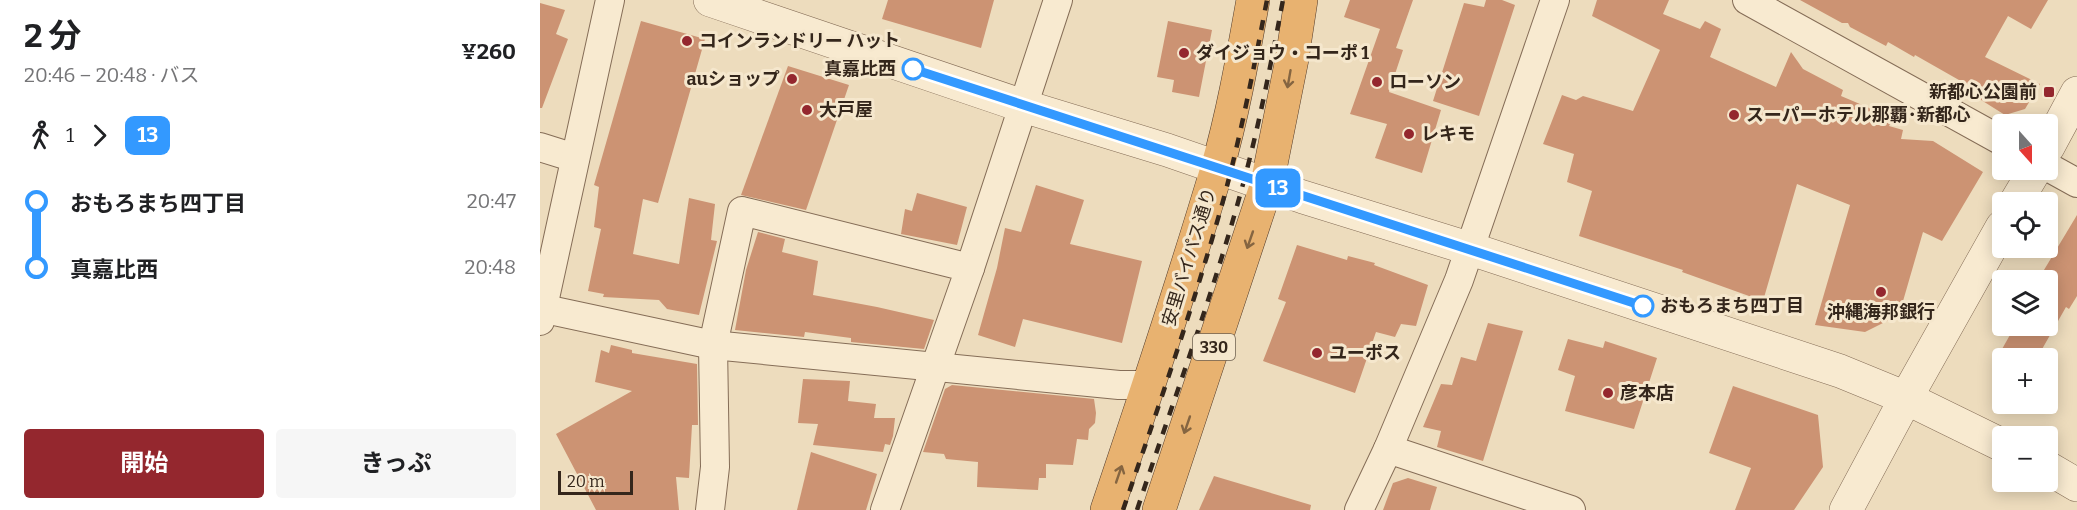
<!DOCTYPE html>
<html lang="ja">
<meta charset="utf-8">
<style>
:root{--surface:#fff;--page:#f6f6f6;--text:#202124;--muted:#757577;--accent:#94272e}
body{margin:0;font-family:Bitter,"Noto Sans JP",serif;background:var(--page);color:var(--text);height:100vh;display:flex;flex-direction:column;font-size:22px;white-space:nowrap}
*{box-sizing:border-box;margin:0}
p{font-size:20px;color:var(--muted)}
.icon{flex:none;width:33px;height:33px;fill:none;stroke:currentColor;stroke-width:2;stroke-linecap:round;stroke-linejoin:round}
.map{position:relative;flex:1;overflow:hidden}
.details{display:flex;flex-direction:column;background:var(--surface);width:540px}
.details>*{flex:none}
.badge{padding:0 12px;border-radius:9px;font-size:21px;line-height:39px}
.needle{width:39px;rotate:159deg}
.tools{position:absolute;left:1452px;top:114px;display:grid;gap:12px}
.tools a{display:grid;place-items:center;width:66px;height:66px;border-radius:6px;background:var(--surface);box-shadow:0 3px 15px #0003;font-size:30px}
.scale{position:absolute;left:18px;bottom:15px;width:75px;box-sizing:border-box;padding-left:6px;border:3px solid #34261b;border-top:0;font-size:16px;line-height:21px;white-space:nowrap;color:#34261b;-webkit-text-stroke:4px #f5e7cd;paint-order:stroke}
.map>.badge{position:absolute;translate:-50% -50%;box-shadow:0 0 0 3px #fff}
.legs{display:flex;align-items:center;gap:9px;height:66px;padding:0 24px;font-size:20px}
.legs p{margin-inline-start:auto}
.summary{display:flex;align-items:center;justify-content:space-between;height:102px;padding:0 24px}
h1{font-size:33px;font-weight:700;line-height:45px}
.cta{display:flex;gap:12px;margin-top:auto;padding:12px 24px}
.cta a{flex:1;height:69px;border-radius:6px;background:var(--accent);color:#fff;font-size:24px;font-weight:700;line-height:69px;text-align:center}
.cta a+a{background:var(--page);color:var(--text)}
ul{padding:0 24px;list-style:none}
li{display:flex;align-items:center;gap:21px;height:66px;font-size:22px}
li i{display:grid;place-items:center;width:9px;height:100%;margin:0 8px;background:currentColor}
li i::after{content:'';width:15px;height:15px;margin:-8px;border:4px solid;border-radius:50%;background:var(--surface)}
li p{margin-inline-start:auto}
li:first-child i{background:linear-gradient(#0000 50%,currentColor 0)}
li:last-child i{background:linear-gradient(currentColor 50%,#0000 0)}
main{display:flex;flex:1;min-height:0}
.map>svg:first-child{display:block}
.building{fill:#cc9373}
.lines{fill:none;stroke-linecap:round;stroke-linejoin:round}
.minor-casing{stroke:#856d57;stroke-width:30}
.tertiary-casing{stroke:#856d57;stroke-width:34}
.trunk-casing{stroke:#523b2b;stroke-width:34}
.minor{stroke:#f8ead0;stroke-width:28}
.tertiary{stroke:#f8ead0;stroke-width:33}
.trunk{stroke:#e8b270;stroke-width:33}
.rail{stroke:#34261b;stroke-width:4.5;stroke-dasharray:10 10;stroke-linecap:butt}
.oneway{stroke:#856541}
.line-1-casing{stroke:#fff;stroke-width:14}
.line-1{stroke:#39f;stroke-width:9}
.poi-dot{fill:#94272e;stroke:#f5e7cd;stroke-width:2}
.stop-1-dot{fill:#fff;stroke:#39f;stroke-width:3}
.labels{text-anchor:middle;stroke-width:6;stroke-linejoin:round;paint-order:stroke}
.shield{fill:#f5e7cd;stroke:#6e6050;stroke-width:1.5}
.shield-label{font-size:16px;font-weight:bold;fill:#34261b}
.poi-label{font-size:18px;font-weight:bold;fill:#34261b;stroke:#f5e7cd;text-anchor:start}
.stop-label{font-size:18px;font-weight:bold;fill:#34261b;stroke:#f5e7cd;text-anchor:end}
.street-label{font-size:18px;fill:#34261b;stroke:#f5e7cd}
</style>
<main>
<section class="details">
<div class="summary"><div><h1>2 分</h1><p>20:46 – 20:48 · バス</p></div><b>¥260</b></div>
<div class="legs"><svg class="icon" aria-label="walk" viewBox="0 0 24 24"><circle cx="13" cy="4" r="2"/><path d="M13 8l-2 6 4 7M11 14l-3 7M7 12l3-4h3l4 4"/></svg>1<svg class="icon" aria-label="forward" viewBox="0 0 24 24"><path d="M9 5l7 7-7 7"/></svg><b class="badge" style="background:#39f;color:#fff">13</b></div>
<ul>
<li><i style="color:#39f"></i><b>おもろまち四丁目</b><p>20:47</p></li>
<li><i style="color:#39f"></i><b>真嘉比西</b><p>20:48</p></li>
</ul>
<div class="cta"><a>開始</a><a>きっぷ</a></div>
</section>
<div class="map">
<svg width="1537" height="510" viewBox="0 0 1537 510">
<rect width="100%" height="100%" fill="#eddcbd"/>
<g class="building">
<path d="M 348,0 L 454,0 L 441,48 L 342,19 Z"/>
<path d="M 810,0 L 873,0 L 856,48 L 863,50 L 849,92 L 901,110 L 882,173 L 835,158 L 847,124 L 810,114 L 840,29 L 804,17 Z"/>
<path d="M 946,0 L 962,0 L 975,5 L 939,116 L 893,101 L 924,3 L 944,7 Z"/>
<path d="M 1057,0 L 1129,0 L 1123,14 L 1160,29 L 1165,21 L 1181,29 L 1170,57 L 1236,87 L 1251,52 L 1263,69 L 1303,90 L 1301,96 L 1353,118 L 1349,126 L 1363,130 L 1361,139 L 1393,141 L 1443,172 L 1402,241 L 1383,232 L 1359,315 L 1325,332 L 1275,325 L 1310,205 L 1257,184 L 1223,301 L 1142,272 L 1143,270 L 1039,236 L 1052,191 L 1027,182 L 1034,154 L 1003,144 L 1022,95 L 1036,100 L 1043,96 L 1093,111 L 1120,50 L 1052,16 Z"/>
<path d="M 1260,0 L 1508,0 L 1491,29 L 1468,16 L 1445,57 L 1500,84 L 1485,109 L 1465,115 L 1430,93 L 1433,88 L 1375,55 L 1374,57 L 1348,42 L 1346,46 L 1310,27 L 1308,23 L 1302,23 Z"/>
<path d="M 0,3 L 25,10 L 16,34 L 28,39 L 2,108 L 0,108 Z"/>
<path d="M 101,21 L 165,39 L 118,203 L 103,199 L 93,254 L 139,264 L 149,198 L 175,204 L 171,240 L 177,241 L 159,315 L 127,309 L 119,300 L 63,297 L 64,294 L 48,291 L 61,229 L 54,227 L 59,187 L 54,185 Z"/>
<path d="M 628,21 L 672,30 L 659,97 L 632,92 L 634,80 L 617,77 Z"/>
<path d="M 248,66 L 309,85 L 266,210 L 201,195 Z"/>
<path d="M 496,185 L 544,200 L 530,244 L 602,261 L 582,343 L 483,319 L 475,347 L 438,335 L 457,268 L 465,228 L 481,232 Z"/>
<path d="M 377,193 L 427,207 L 417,245 L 361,234 L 365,209 L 372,211 Z"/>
<path d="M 1537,215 L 1537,296 L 1529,309 L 1526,307 L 1497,358 L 1457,358 L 1475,326 L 1508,326 L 1508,280 L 1498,280 Z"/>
<path d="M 218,232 L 245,239 L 242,252 L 278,261 L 273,295 L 337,307 L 394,320 L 384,349 L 311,342 L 311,338 L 265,332 L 264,337 L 195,330 L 206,270 Z"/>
<path d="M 757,245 L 807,260 L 808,256 L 835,263 L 834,265 L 888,285 L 876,326 L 861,324 L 855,337 L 836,332 L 815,393 L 723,361 L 746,302 L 738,299 Z"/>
<path d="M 948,323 L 983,331 L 943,461 L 897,447 L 901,431 L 883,427 L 901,384 L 912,385 L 921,357 L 936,361 Z"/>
<path d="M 1028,339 L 1063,348 L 1065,341 L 1117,358 L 1094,429 L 1025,411 L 1035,376 L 1018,370 Z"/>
<path d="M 71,345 L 92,350 L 92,353 L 157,364 L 158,425 L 152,425 L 149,478 L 136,477 L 139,510 L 56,510 L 16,434 L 92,391 L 55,382 L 61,350 L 69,353 Z"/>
<path d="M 263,379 L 310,381 L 308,401 L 336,404 L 334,418 L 355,418 L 353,436 L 350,445 L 345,444 L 343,452 L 273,445 L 278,424 L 258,423 Z"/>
<path d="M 412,385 L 554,399 L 556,413 L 555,423 L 549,429 L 548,440 L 537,439 L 533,465 L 506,464 L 506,478 L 499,478 L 498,490 L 437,487 L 438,462 L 406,459 L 404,454 L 383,452 L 405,389 Z"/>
<path d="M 1193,386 L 1278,415 L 1283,467 L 1254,510 L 1195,510 L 1211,468 L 1169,453 Z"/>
<path d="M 271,452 L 337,474 L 326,510 L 257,510 Z"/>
<path d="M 674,476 L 771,505 L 770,510 L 659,510 Z"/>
<path d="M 868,478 L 897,487 L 890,510 L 843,510 L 853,483 Z"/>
</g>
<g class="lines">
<g class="minor-casing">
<g id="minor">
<path d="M 1207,0 L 1462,141"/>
<path d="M 0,147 L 35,158"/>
<path d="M 1508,167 L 1537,183"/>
<path d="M 430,268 L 518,0"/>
<path d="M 0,308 L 173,345 L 579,385 L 609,385"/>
<path d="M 0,321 L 70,0"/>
<path d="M 848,449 L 1031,510"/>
<path d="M 170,510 L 175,467 L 173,345 L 202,211 L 430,268 L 345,510"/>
<path d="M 819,510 L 848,449 L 919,280 L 1015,0"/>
</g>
</g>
<g class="tertiary-casing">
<g id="tertiary">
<path d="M 170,0 L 483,106 L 627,150 L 763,197 L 931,249 L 1300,371 L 1366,398 L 1462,445"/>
<path d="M 1508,147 L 1537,93"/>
<path d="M 1476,202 L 1495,170"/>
<path d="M 1508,468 L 1537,485"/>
<path d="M 1306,510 L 1366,398 L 1462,227"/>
</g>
</g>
<g class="trunk-casing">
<g id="trunk">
<path d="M 567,510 C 605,397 643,283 677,169 C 693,114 703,56 713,0"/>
<path d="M 619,510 L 727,184 L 752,59 L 761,0"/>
</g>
</g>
<use href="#minor" class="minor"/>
<use href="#tertiary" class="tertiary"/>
<use href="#trunk" class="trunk"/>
<g class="rail">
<path d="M 583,510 C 618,408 654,305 683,201 C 701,135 714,67 727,0"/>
<path d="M 597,510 C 634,398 676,287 706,173 C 721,116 732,58 743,0"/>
</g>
</g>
<defs><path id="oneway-shaft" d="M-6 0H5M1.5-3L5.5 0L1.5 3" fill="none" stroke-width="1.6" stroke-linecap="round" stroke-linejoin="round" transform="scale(1.5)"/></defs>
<g class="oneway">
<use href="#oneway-shaft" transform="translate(749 79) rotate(100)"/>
<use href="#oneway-shaft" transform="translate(710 240) rotate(109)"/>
<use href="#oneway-shaft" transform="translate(647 425) rotate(109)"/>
<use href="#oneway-shaft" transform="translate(579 474) rotate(-71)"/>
</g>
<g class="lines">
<g class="line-1-casing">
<path id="line-1" d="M 373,69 L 1103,306"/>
</g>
<use href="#line-1" class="line-1"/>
</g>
<g class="poi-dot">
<circle cx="147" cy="41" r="6"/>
<circle cx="644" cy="53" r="6"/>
<circle cx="252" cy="79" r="6"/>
<circle cx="837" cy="82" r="6"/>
<rect x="1503" y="86" width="12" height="12" rx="3"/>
<circle cx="267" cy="110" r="6"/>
<circle cx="1194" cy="115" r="6"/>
<circle cx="869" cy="134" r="6"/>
<circle cx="1341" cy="292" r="6"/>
<circle cx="777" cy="353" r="6"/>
<circle cx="1068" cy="393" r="6"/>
</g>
<g class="stop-1-dot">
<circle cx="373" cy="69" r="10"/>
<circle cx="1103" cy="306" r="10"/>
</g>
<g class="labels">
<rect class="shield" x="653" y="334" width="42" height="26" rx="4.5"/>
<g class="shield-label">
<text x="674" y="353">330</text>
</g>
<g class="poi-label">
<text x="159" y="47">コインランドリー ハット</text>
<text x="656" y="59">ダイジョウ・コーポ 1</text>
<text x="240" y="85" text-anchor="end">auショップ</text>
<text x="849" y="88">ローソン</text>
<text x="1497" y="98" text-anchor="end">新都心公園前</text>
<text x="279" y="116">大戸屋</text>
<text x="1206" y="121">スーパーホテル那覇･新都心</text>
<text x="881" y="140">レキモ</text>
<text x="1341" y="318" text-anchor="middle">沖縄海邦銀行</text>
<text x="789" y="359">ユーポス</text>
<text x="1080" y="399">彦本店</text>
</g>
<g class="stop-label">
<text x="356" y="75">真嘉比西</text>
<text x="1120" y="312" text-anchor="start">おもろまち四丁目</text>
</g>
<g class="street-label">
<text transform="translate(649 257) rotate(-73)" y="6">安里バイパス通り</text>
</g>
</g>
</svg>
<div class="tools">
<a><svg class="needle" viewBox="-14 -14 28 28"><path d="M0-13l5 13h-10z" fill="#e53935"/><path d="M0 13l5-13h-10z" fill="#757577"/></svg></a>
<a><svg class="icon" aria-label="locate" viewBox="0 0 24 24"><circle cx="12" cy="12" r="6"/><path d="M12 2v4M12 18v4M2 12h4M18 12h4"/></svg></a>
<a><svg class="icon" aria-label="layers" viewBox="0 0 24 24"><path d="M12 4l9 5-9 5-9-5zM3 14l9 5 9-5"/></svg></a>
<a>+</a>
<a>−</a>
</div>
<div class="scale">20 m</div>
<b class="badge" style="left:738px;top:188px;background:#39f;color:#fff">13</b>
</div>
</main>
